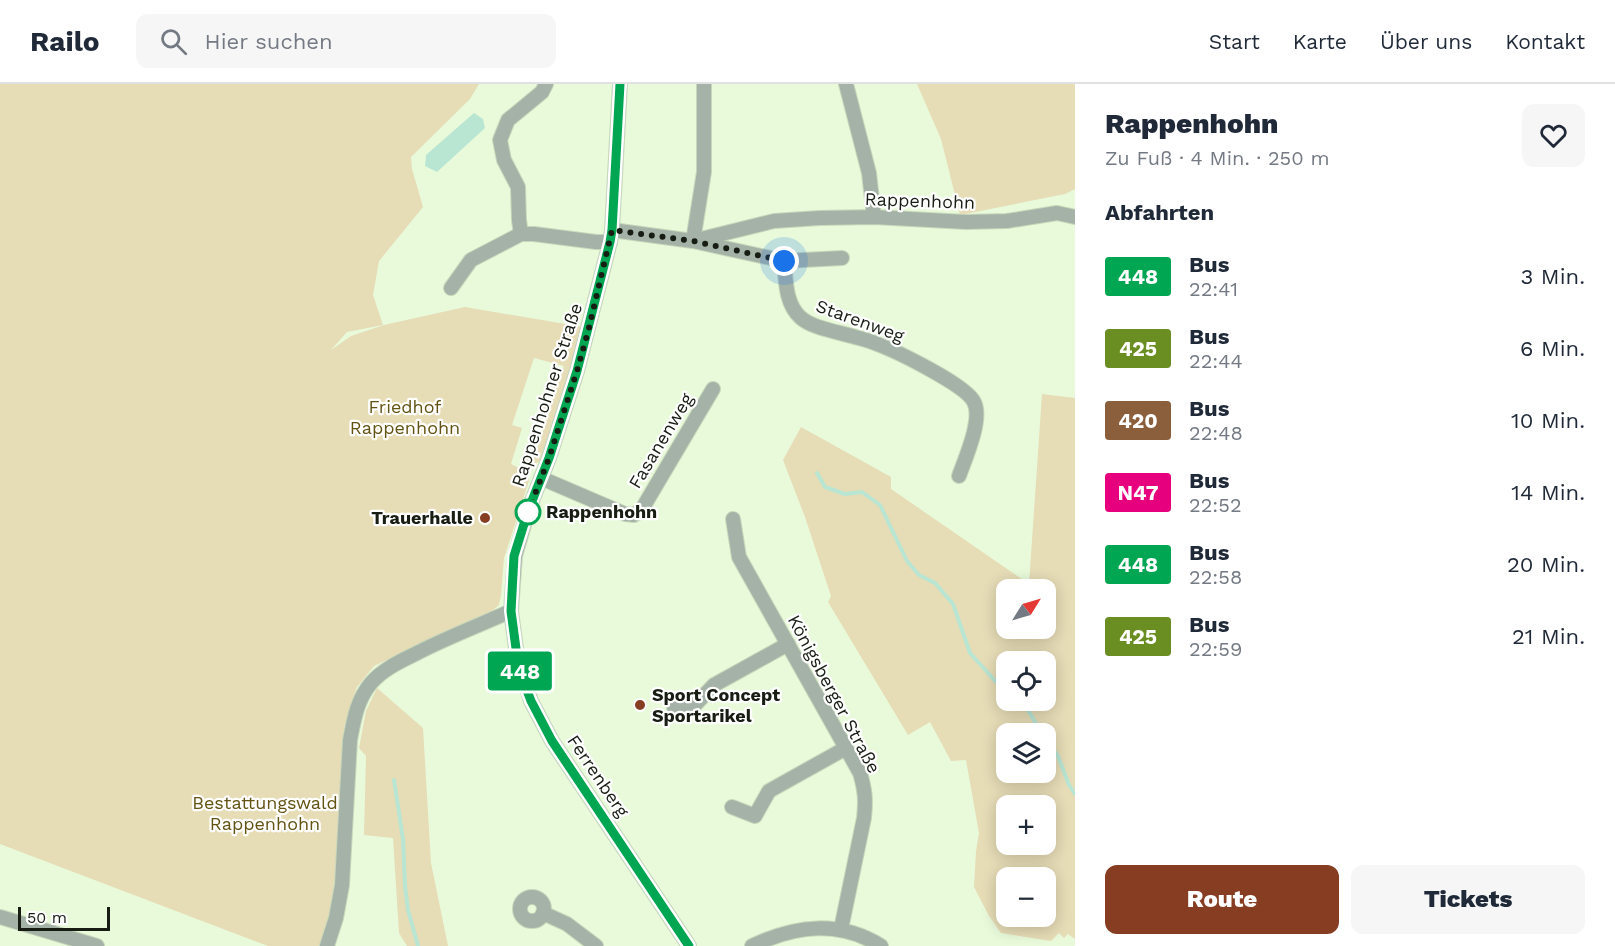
<!DOCTYPE html>
<html lang="de">
<meta charset="utf-8">
<style>
:root{--surface:#fff;--page:#f6f6f7;--text:#1f2937;--muted:#747a83;--line:#e0e1e3;--accent:#863d22}
body{margin:0;font-family:"Work Sans",sans-serif;background:var(--page);color:var(--text);height:100vh;display:flex;flex-direction:column;font-size:22px;white-space:nowrap}
*{box-sizing:border-box;margin:0}
p{font-size:20px;color:var(--muted)}
.icon{flex:none;width:33px;height:33px;fill:none;stroke:currentColor;stroke-width:2;stroke-linecap:round;stroke-linejoin:round}
.map{position:relative;flex:1;overflow:hidden}
.details{display:flex;flex-direction:column;background:var(--surface);width:540px}
.details>*{flex:none}
.badge{padding:0 12px;border-radius:4px;font-size:21px;line-height:39px}
.needle{width:39px;rotate:53deg}
.buttons{position:absolute;left:996px;top:495px;display:grid;gap:12px}
.buttons a{display:grid;place-items:center;width:60px;height:60px;border-radius:12px;background:var(--surface);box-shadow:0 3px 15px #0003;font-size:30px}
.scale{position:absolute;left:18px;bottom:15px;width:92px;box-sizing:border-box;padding-left:6px;border:3px solid #171d12;border-top:0;font-size:16px;line-height:21px;white-space:nowrap;color:#171d12;-webkit-text-stroke:4px #fff;paint-order:stroke}
.you{position:absolute;width:30px;height:30px;margin:-15px;border:4px solid #fff;border-radius:50%;background:#1a73e8;box-shadow:0 0 0 9px #1a73e833}
.map>.badge{position:absolute;translate:-50% -50%;box-shadow:0 0 0 3px #fff}
h2{padding:0 30px;font-size:22px;line-height:54px}
.round{display:grid;place-items:center;flex:none;width:63px;height:63px;border-radius:12px;background:var(--page)}
.summary{display:flex;align-items:center;justify-content:space-between;height:102px;padding:0 30px}
h1{font-size:28px;font-weight:800;line-height:45px}
.primary-button{display:flex;gap:12px;margin-top:auto;padding:12px 30px}
.primary-button a{flex:1;height:69px;border-radius:12px;background:var(--accent);color:#fff;font-size:24px;font-weight:800;line-height:69px;text-align:center}
.primary-button a+a{background:var(--page);color:var(--text)}
ul{padding:0;list-style:none}
li{display:flex;align-items:center;gap:18px;height:72px;padding:0 30px}
li div{flex:1}
li b{display:block;font-size:22px}
li em{font-style:normal}
li .badge{min-width:66px;font-weight:700;text-align:center}
header{display:flex;align-items:center;gap:36px;box-sizing:border-box;height:84px;padding:0 30px;background:var(--surface);border-bottom:2px solid var(--line)}
header strong{font-size:28px}
nav{display:flex;gap:33px;margin-inline-start:auto;font-size:21px}
.search{width:420px;height:54px;background:var(--page);display:flex;align-items:center;gap:15px;box-sizing:border-box;padding:0 21px;border-radius:12px;color:var(--muted);font-size:22px}
main{display:flex;flex:1;min-height:0}
.map>svg:first-child{display:block}
.green{fill:#e6dcb6;fill-rule:evenodd}
.water{fill:#b9e5d3}
.lines{fill:none;stroke-linecap:round;stroke-linejoin:round}
.stream{stroke:#b9e5d3;stroke-width:4}
.minor-casing{stroke:#c7d7bb;stroke-width:16}
.minor{stroke:#a5b2a7;stroke-width:14}
.line-casing{stroke:#fff;stroke-width:14}
.line{stroke:#00a651;stroke-width:9}
.walk{stroke:#171d12;stroke-width:6;stroke-dasharray:0 10.8}
.stop-dot{fill:#fff;stroke:#00a651;stroke-width:3}
.poi-dot{fill:#863d22;stroke:#fff;stroke-width:2}
.labels{text-anchor:middle;stroke-width:4.5;stroke-linejoin:round;paint-order:stroke}
.street-label{font-size:18px;fill:#171d12;stroke:#fff}
.park-label{font-size:18px;fill:#625313;stroke:#fff}
.stop-label{font-size:18px;font-weight:bold;fill:#171d12;stroke:#fff;text-anchor:start}
.poi-label{font-size:18px;font-weight:bold;fill:#171d12;stroke:#fff;text-anchor:end}
</style>
<header>
<strong>Railo</strong>
<div class="search"><svg class="icon" aria-label="search" viewBox="0 0 24 24"><circle cx="10" cy="10" r="6"/><path d="M15 15l6 6"/></svg>Hier suchen</div>
<nav><a>Start</a><a>Karte</a><a>Über uns</a><a>Kontakt</a></nav>
</header>
<main>
<div class="map">
<svg width="1075" height="862" viewBox="0 0 1075 862">
<rect width="100%" height="100%" fill="#e9fadb"/>
<g class="green">
<path d="M 0,0 L 479,0 L 470,15 L 411,73 L 412,85 L 423,123 L 379,177 L 373,211 L 383,241 L 347,248 L 331,266 L 351,252 L 384,241 L 465,223 L 583,243 L 556,335 L 541,376 L 534,381 C 527,378 521,376 525,368 L 536,370 L 540,356 L 531,352 L 532,347 L 542,349 L 549,329 L 539,327 L 540,321 L 550,323 L 557,305 L 548,302 L 550,297 L 558,299 L 564,282 L 534,274 L 512,341 L 522,344 L 511,380 L 527,388 L 529,397 L 504,474 L 501,511 L 499,521 L 491,528 L 374,582 L 357,603 L 344,644 L 337,777 L 329,837 L 320,862 L 268,862 L 0,760 Z"/>
<path d="M 917,0 L 1075,0 L 1075,105 L 1065,110 L 960,131 L 941,55 Z"/>
<path d="M 1042,310 L 1075,314 L 1075,855 L 1068,850 L 1064,854 L 1059,849 L 1051,857 L 1001,849 L 989,832 L 974,803 L 976,767 L 979,749 L 966,676 L 951,677 L 930,638 L 908,651 L 828,518 L 831,512 L 805,433 L 783,376 L 801,343 L 891,393 L 891,405 L 1029,500 ZM 1006,506 L 1046,506 L 1046,544 L 1006,544 ZM 1006,578 L 1046,578 L 1046,616 L 1006,616 ZM 1006,650 L 1046,650 L 1046,688 L 1006,688 ZM 1006,722 L 1046,722 L 1046,760 L 1006,760 ZM 1006,794 L 1046,794 L 1046,832 L 1006,832 Z"/>
<path d="M 377,604 L 423,644 L 431,779 L 448,862 L 407,862 L 399,849 L 393,754 L 364,751 L 366,672 L 359,664 L 366,627 Z"/>
</g>
<path class="water" d="M 474,29 L 483,35 L 485,44 L 437,88 L 425,82 L 426,71 Z"/>
<g class="lines">
<g class="stream">
<path d="M 817,389 L 825,403 L 845,410 L 862,408 L 880,421 L 907,477 L 919,491 L 935,499 L 953,520 L 970,569 L 998,600 L 1006,607"/>
<path d="M 1017,616 L 1028,626 L 1042,650"/>
<path d="M 1046,656 L 1058,672 L 1069,701 L 1075,710"/>
<path d="M 394,696 L 403,755 L 405,802 L 408,826 L 418,862"/>
</g>
<g class="minor-casing">
<g id="minor">
<path d="M 620,0 L 612,146 L 610,158 L 577,287 L 549,374 L 528,427 L 515,472 L 511,527 L 517,572 L 531,617 L 552,657 L 689,862"/>
<path d="M 704,0 L 704,88 L 693,157 L 784,177 L 842,174"/>
<path d="M 846,0 L 869,89 L 874,133"/>
<path d="M 612,146 L 693,157 L 774,137 L 819,134 L 874,133 L 966,138 L 1007,137 L 1057,129 L 1075,133"/>
<path d="M 521,150 L 519,136 L 518,103 L 504,76 L 500,56 L 508,36 L 542,8 L 546,0"/>
<path d="M 784,177 C 786,196 785,219 800,233 C 811,244 839,248 855,253 C 862,255 870,257 877,260 C 896,267 966,301 974,318 C 983,335 965,375 959,392"/>
<path d="M 451,204 L 471,176 L 521,150 L 534,150 L 596,158 L 610,158"/>
<path d="M 541,394 L 625,430 L 634,431 L 642,425 L 713,305"/>
<path d="M 733,435 L 739,473 L 860,689 C 865,706 866,716 864,734 L 841,845"/>
<path d="M 674,624 L 693,623 L 714,601 L 788,560"/>
<path d="M 732,723 L 755,732 L 769,707 L 846,664"/>
<circle cx="532" cy="825" r="12"/>
<path d="M 543,829 L 567,840 L 596,862"/>
<path d="M 0,833 L 97,862"/>
<path d="M 327,862 L 336,834 L 342,801 L 350,656 C 354,635 357,616 371,599 C 383,585 401,577 417,569 C 448,553 480,541 511,527"/>
<path d="M 752,862 C 796,841 839,836 881,862"/>
</g>
</g>
<use href="#minor" class="minor"/>
</g>
<g class="lines">
<g class="line-casing">
<path id="line" d="M 620,0 L 612,146 L 610,158 L 577,287 L 549,374 L 528,427 L 514,472 L 511,527 L 517,572 L 523,596 L 531,617 L 552,657 L 689,862"/>
</g>
<use href="#line" class="line"/>
<path class="walk" d="M 528,428 L 549,374 L 577,287 L 589,244 L 612,146 L 693,157 L 784,177"/>
</g>
<circle class="stop-dot" cx="528" cy="428" r="12"/>
<g class="poi-dot">
<circle cx="485" cy="434" r="6"/>
<circle cx="640" cy="621" r="6"/>
</g>
<g class="labels">
<g class="street-label">
<text transform="translate(920 117) rotate(2)" y="6">Rappenhohn</text>
<text transform="translate(860 237) rotate(20)" y="6">Starenweg</text>
<text transform="translate(547 311) rotate(-72)" y="6">Rappenhohner Straße</text>
<text transform="translate(661 357) rotate(-59)" y="6">Fasanenweg</text>
<text transform="translate(834 610) rotate(62)" y="6">Königsberger Straße</text>
<text transform="translate(598 692) rotate(56)" y="6">Ferrenberg</text>
</g>
<g class="park-label">
<text x="405" y="329">Friedhof<tspan x="405" dy="21">Rappenhohn</tspan></text>
<text x="265" y="725">Bestattungswald<tspan x="265" dy="21">Rappenhohn</tspan></text>
</g>
<g class="stop-label">
<text x="546" y="434">Rappenhohn</text>
</g>
<g class="poi-label">
<text x="473" y="440">Trauerhalle</text>
<text x="652" y="617" text-anchor="start">Sport Concept<tspan x="652" dy="21">Sportarikel</tspan></text>
</g>
</g>
</svg>
<div class="buttons">
<a><svg class="needle" viewBox="-14 -14 28 28"><path d="M0-13l5 13h-10z" fill="#e53935"/><path d="M0 13l5-13h-10z" fill="#747a83"/></svg></a>
<a><svg class="icon" aria-label="locate" viewBox="0 0 24 24"><circle cx="12" cy="12" r="6"/><path d="M12 2v4M12 18v4M2 12h4M18 12h4"/></svg></a>
<a><svg class="icon" aria-label="layers" viewBox="0 0 24 24"><path d="M12 4l9 5-9 5-9-5zM3 14l9 5 9-5"/></svg></a>
<a>+</a>
<a>−</a>
</div>
<div class="scale">50 m</div>
<div class="you" style="left:784px;top:177px"></div>
<b class="badge" style="left:520px;top:587px;background:#00a651;color:#fff">448</b>
</div>
<section class="details">
<div class="summary"><div><h1>Rappenhohn</h1><p>Zu Fuß · 4 Min. · 250 m</p></div><a class="round"><svg class="icon" aria-label="heart" viewBox="0 0 24 24"><path d="M12 20l-8-8c-3-5 5-10 8-4 3-6 11-1 8 4z"/></svg></a></div>
<h2>Abfahrten</h2>
<ul>
<li><span class="badge" style="background:#00a651;color:#fff">448</span><div><b>Bus</b><p>22:41</p></div><em>3 Min.</em></li>
<li><span class="badge" style="background:#6b8e23;color:#fff">425</span><div><b>Bus</b><p>22:44</p></div><em>6 Min.</em></li>
<li><span class="badge" style="background:#8b5e3c;color:#fff">420</span><div><b>Bus</b><p>22:48</p></div><em>10 Min.</em></li>
<li><span class="badge" style="background:#e6007e;color:#fff">N47</span><div><b>Bus</b><p>22:52</p></div><em>14 Min.</em></li>
<li><span class="badge" style="background:#00a651;color:#fff">448</span><div><b>Bus</b><p>22:58</p></div><em>20 Min.</em></li>
<li><span class="badge" style="background:#6b8e23;color:#fff">425</span><div><b>Bus</b><p>22:59</p></div><em>21 Min.</em></li>
</ul>
<div class="primary-button"><a>Route</a><a>Tickets</a></div>
</section>
</main>
